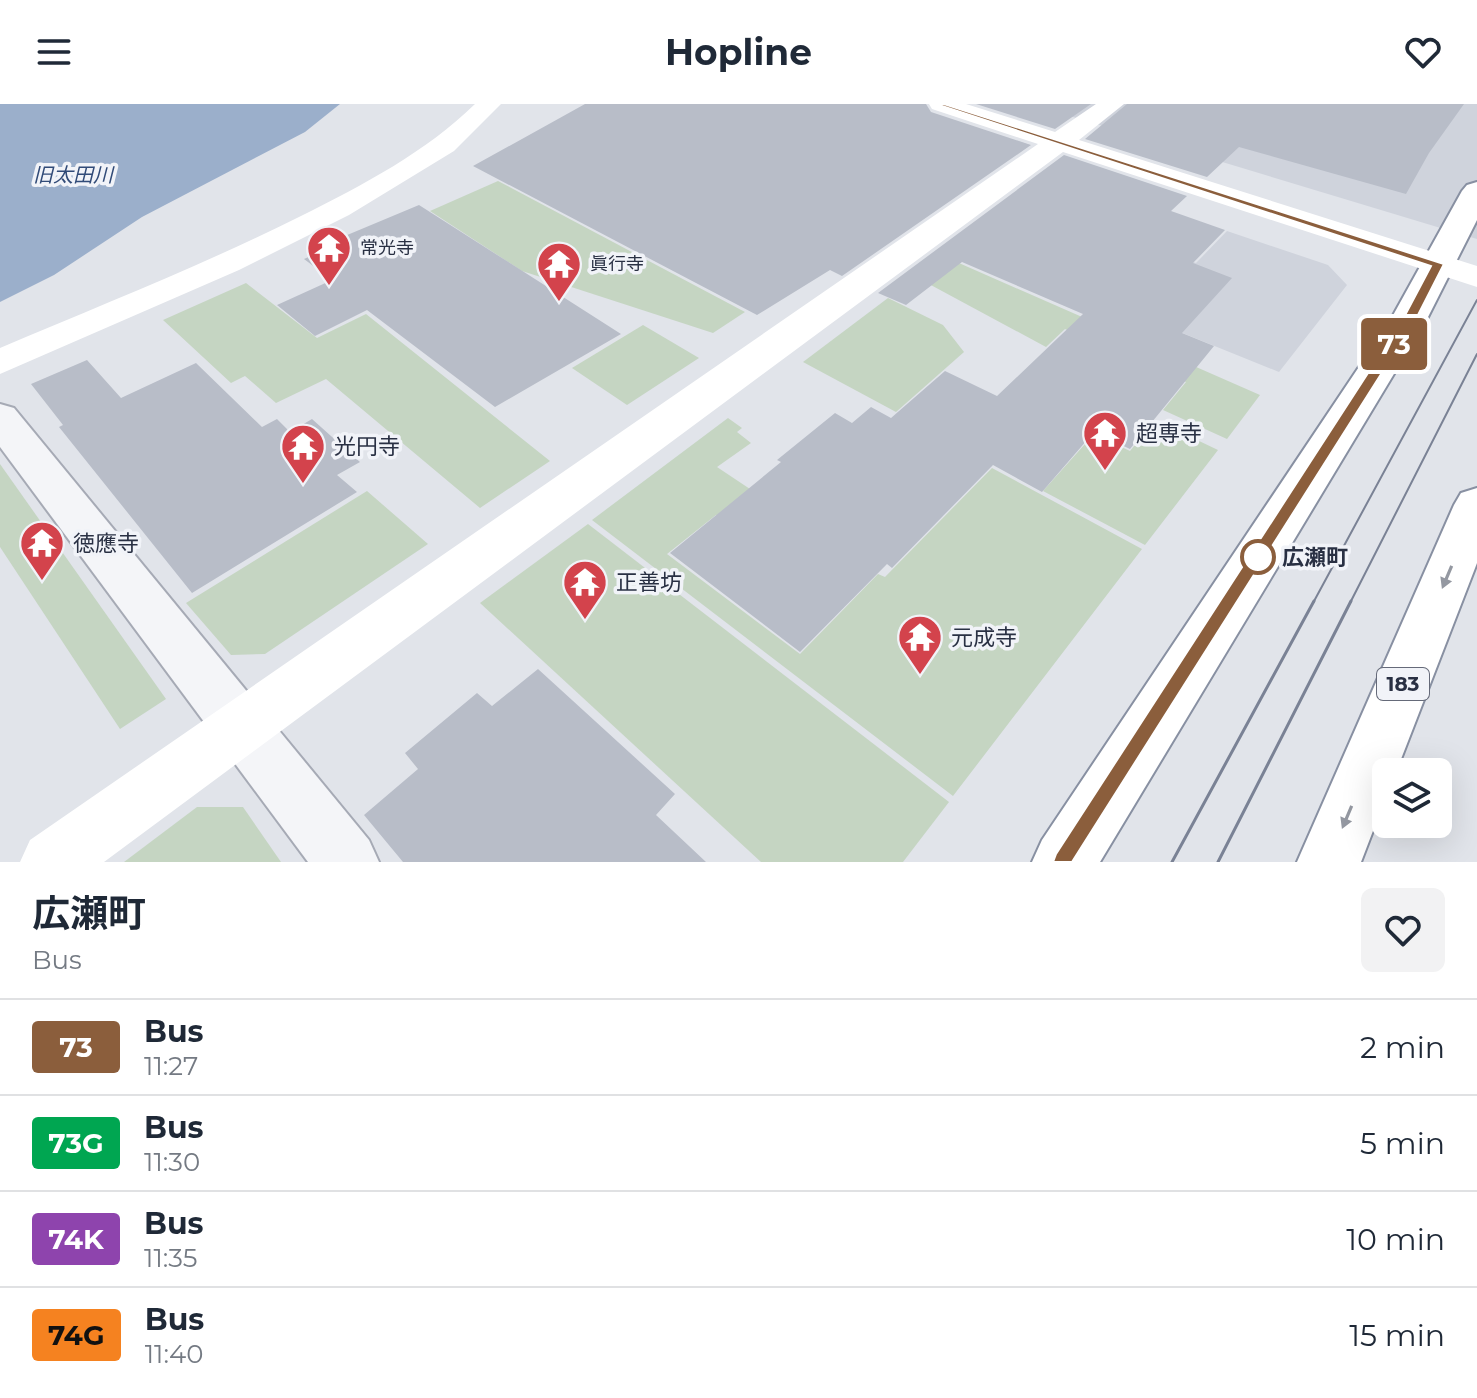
<!DOCTYPE html>
<meta charset="utf-8">
<style>
:root{--surface:#fff;--page:#f2f2f3;--text:#1f2937;--muted:#747a83;--line:#e0e1e3}
body{margin:0;font-family:Montserrat,"Noto Sans JP",sans-serif;background:var(--page);color:var(--text);height:100vh;display:flex;flex-direction:column;font-size:30px;white-space:nowrap}
*{box-sizing:border-box;margin:0}
p{font-size:26px;color:var(--muted)}
.icon{flex:none;width:44px;height:44px;fill:none;stroke:currentColor;stroke-width:2;stroke-linecap:round;stroke-linejoin:round}
.map{position:relative;height:758px;overflow:hidden}
.drawer{display:flex;flex-direction:column;background:var(--surface);flex:1}
.drawer>*{flex:none}
.badge{padding:0 16px;border-radius:6px;font-size:28px;line-height:52px}
.tools{position:absolute;left:1372px;top:654px;display:grid;gap:16px}
.tools a{display:grid;place-items:center;width:80px;height:80px;border-radius:12px;background:var(--surface);box-shadow:0 8px 32px #0002;font-size:40px}
.map>.badge{position:absolute;translate:-50% -50%;box-shadow:0 0 0 4px #fff}
.round{display:grid;place-items:center;flex:none;width:84px;height:84px;border-radius:12px;background:var(--page)}
.headline{display:flex;align-items:center;justify-content:space-between;height:136px;padding:0 32px}
h1{font-size:38px;font-weight:700;line-height:60px}
ul{padding:0;list-style:none}
li{display:flex;align-items:center;gap:24px;height:96px;padding:0 32px;border-top:2px solid var(--line)}
li div{flex:1}
li b{display:block;font-size:30px}
li em{font-style:normal}
li .badge{min-width:88px;font-weight:700;text-align:center}
header{display:flex;justify-content:space-between;align-items:center;height:104px;padding:0 32px;background:var(--surface);font-size:36px;font-weight:700}
.map>svg:first-child{display:block}
.built{fill:#cfd3dc}
.green{fill:#c5d5c2}
.water{fill:#9bafcb}
.building{fill:#b8bdc8}
.lines{fill:none;stroke-linecap:round;stroke-linejoin:round}
.street-casing{stroke:#a6aab5;stroke-width:4}
.highway-casing{stroke:#8890a2;stroke-width:4}
.street{fill:#f4f5f8;fill-rule:evenodd}
.secondary{fill:#fff;fill-rule:evenodd}
.highway{fill:#fff;fill-rule:evenodd}
.tram-far1{stroke:#7a8295;stroke-width:2}
.tram{stroke:#7a8295;stroke-width:3}
.oneway{fill:#9498a1}
.line{fill:#8b5e3c;stroke:#fff;stroke-width:2}
.stop-dot{fill:#fff;stroke:#8b5e3c;stroke-width:4}
.labels{text-anchor:middle;stroke-width:7;stroke-linejoin:round;paint-order:stroke}
.far-poi-label{font-size:18px;fill:#293043;stroke:#f1f3f8;text-anchor:start}
.far-water-label{font-size:20px;font-style:italic;fill:#314b78;stroke:#f1f3f8}
.shield{fill:#f1f3f8;stroke:#656a79;stroke-width:2}
.shield-label{font-size:20px;font-weight:bold;fill:#293043}
.poi-label{font-size:22px;fill:#293043;stroke:#f1f3f8;text-anchor:start}
.stop-label{font-size:22px;font-weight:bold;fill:#293043;stroke:#f1f3f8;text-anchor:start}
</style>
<header><svg class="icon" aria-label="menu" viewBox="0 0 24 24"><path d="M4 6h16M4 12h16M4 18h16"/></svg>Hopline<svg class="icon" aria-label="heart" viewBox="0 0 24 24"><path d="M12 20l-8-8c-3-5 5-10 8-4 3-6 11-1 8 4z"/></svg></header>
<div class="map">
<svg width="1477" height="758" viewBox="0 0 1477 758">
<rect width="100%" height="100%" fill="#e1e4ea"/>
<g class="built">
<path d="M 1030,0 L 1477,0 L 1477,135 Z"/>
<path d="M 1227,127 L 1328,161 L 1347,181 L 1279,268 L 1101,196 L 1155,144 L 1196,159 Z"/>
</g>
<g class="green">
<path d="M 498,77 L 745,208 L 713,229 L 522,167 L 430,107 Z"/>
<path d="M 943,152 L 1260,291 L 1227,335 L 1163,306 L 1186,278 L 1065,225 L 1046,243 L 916,173 Z"/>
<path d="M 246,179 L 317,234 L 366,210 L 550,357 L 480,404 L 326,275 L 276,299 L 245,272 L 231,279 L 163,216 Z"/>
<path d="M 888,194 L 943,221 L 964,248 L 896,308 L 803,258 Z"/>
<path d="M 643,221 L 699,254 L 627,301 L 572,264 Z"/>
<path d="M 728,314 L 742,324 L 737,328 L 751,339 L 717,363 L 756,389 L 722,414 L 716,411 L 667,450 L 800,550 L 878,470 L 885,473 L 992,364 L 1142,445 L 953,692 L 592,416 Z"/>
<path d="M 1155,316 L 1218,346 L 1145,441 L 1043,387 L 1094,330 L 1130,347 Z"/>
<path d="M 0,360 L 166,595 L 120,625 L 0,443 Z"/>
<path d="M 367,387 L 428,440 L 265,550 L 231,551 L 186,499 Z"/>
<path d="M 588,420 L 949,698 L 903,758 L 761,758 L 480,499 Z"/>
<path d="M 197,703 L 243,703 L 281,758 L 124,758 Z"/>
</g>
<path class="water" d="M 0,0 L 340,0 L 305,28 L 142,113 L 54,171 L 0,198 Z"/>
<g class="building">
<path d="M 585,0 L 926,0 L 931,8 L 1031,41 L 842,172 L 830,166 L 757,211 L 473,62 Z"/>
<path d="M 976,0 L 1091,0 L 1055,25 Z"/>
<path d="M 1127,0 L 1464,0 L 1429,49 L 1406,90 L 1239,43 L 1207,73 L 1085,35 Z"/>
<path d="M 1064,51 L 1187,92 L 1171,107 L 1225,126 L 1193,159 L 1232,174 L 1182,229 L 1214,242 L 1130,345 L 1094,328 L 1042,388 L 993,361 L 892,464 L 887,460 L 800,548 L 670,449 L 781,358 L 777,356 L 835,309 L 852,319 L 871,303 L 891,314 L 945,267 L 997,292 L 1083,210 L 962,158 L 906,201 L 878,189 Z"/>
<path d="M 419,101 L 621,230 L 495,303 L 367,206 L 315,232 L 277,201 L 332,176 L 304,155 L 345,137 L 340,134 Z"/>
<path d="M 87,256 L 121,294 L 196,259 L 262,323 L 277,315 L 290,328 L 312,315 L 360,358 L 337,371 L 357,388 L 192,489 L 59,323 L 63,321 L 31,280 Z"/>
<path d="M 538,565 L 675,690 L 656,711 L 706,758 L 403,758 L 364,711 L 418,665 L 405,649 L 477,589 L 492,602 Z"/>
</g>
<g class="lines">
<g class="street-casing">
<path id="street" d="M 0,300 L 14,304 L 369,736 L 379,758 L 308,758 L 0,343 Z"/>
</g>
<g class="highway-casing">
<g id="highway">
<path d="M 1477,78 L 1477,116 L 1427,215 L 1100,758 L 1032,758 L 1042,736 L 1391,215 L 1462,87 L 1467,81 Z"/>
<path d="M 1477,384 L 1477,459 L 1396,668 L 1386,668 L 1386,693 L 1361,758 L 1297,758 L 1454,401 L 1461,389 Z"/>
</g>
</g>
<use href="#street" class="street"/>
<g class="secondary">
<path d="M 475,0 L 501,0 L 454,47 L 349,111 L 239,166 L 0,270 L 0,244 C 101,201 203,161 301,112 C 363,81 426,48 475,0 Z"/>
<path d="M 929,0 L 966,0 L 1055,28 L 1096,0 L 1124,0 L 1079,36 L 1477,162 L 1477,183 L 1063,48 L 104,758 L 20,758 L 30,736 L 1038,40 L 932,5 Z"/>
</g>
<use href="#highway" class="highway"/>
<g class="tram-far1">
<path d="M 1313,499 L 1477,196"/>
<path d="M 1350,499 L 1477,250"/>
</g>
<g class="tram">
<path d="M 1172,758 L 1314,497"/>
<path d="M 1218,758 L 1351,497"/>
</g>
</g>
<defs><path id="oneway-solid" d="M-6-.8H1V-3.2L6.5 0L1 3.2V.8H-6Z" transform="scale(2)"/></defs>
<g class="oneway">
<use href="#oneway-solid" transform="translate(1447 473) rotate(113)"/>
<use href="#oneway-solid" transform="translate(1347 713) rotate(113)"/>
</g>
<path class="line" d="M 936,0 L 944,0 L 1444,160 L 1416,215 L 1072,758 L 1053,758 L 1056,750 L 1403,215 L 1431,162 Z"/>
<defs>
<g id="temple-pin" transform="scale(2.3)"><path d="M0 17L-7.5 6A9.5 9.5 0 1 1 7.5 6Z" fill="#d3434c" stroke="#f1f3f8"/><path d="M0-6L5-2H3V0L6.5 2.5H4V6H1.5V3h-3V6H-4V2.5H-6.5L-3 0V-2H-5Z" fill="#fff"/></g>
</defs>
<g fill-rule="evenodd">
<use href="#temple-pin" x="329" y="144"/>
<use href="#temple-pin" x="559" y="160"/>
<use href="#temple-pin" x="1105" y="329"/>
<use href="#temple-pin" x="303" y="342"/>
<use href="#temple-pin" x="42" y="439"/>
<use href="#temple-pin" x="585" y="478"/>
<use href="#temple-pin" x="920" y="533"/>
</g>
<circle class="stop-dot" cx="1258" cy="453" r="16"/>
<g class="labels">
<g class="far-poi-label">
<text x="360" y="150">常光寺</text>
<text x="590" y="166">眞行寺</text>
</g>
<g class="far-water-label">
<text x="73" y="78">旧太田川</text>
</g>
<rect class="shield" x="1377" y="564" width="52" height="32" rx="6"/>
<g class="shield-label">
<text x="1403" y="587">183</text>
</g>
<g class="poi-label">
<text x="1136" y="337">超専寺</text>
<text x="334" y="350">光円寺</text>
<text x="73" y="447">徳應寺</text>
<text x="616" y="486">正善坊</text>
<text x="951" y="541">元成寺</text>
</g>
<g class="stop-label">
<text x="1282" y="461">広瀬町</text>
</g>
</g>
</svg>
<div class="tools">
<a><svg class="icon" aria-label="layers" viewBox="0 0 24 24"><path d="M12 4l9 5-9 5-9-5zM3 14l9 5 9-5"/></svg></a>
</div>
<b class="badge" style="left:1394px;top:240px;background:#8b5e3c;color:#fff">73</b>
</div>
<section class="drawer">
<div class="headline"><div><h1>広瀬町</h1><p>Bus</p></div><a class="round"><svg class="icon" aria-label="heart" viewBox="0 0 24 24"><path d="M12 20l-8-8c-3-5 5-10 8-4 3-6 11-1 8 4z"/></svg></a></div>
<ul>
<li><span class="badge" style="background:#8b5e3c;color:#fff">73</span><div><b>Bus</b><p>11:27</p></div><em>2 min</em></li>
<li><span class="badge" style="background:#00a651;color:#fff">73G</span><div><b>Bus</b><p>11:30</p></div><em>5 min</em></li>
<li><span class="badge" style="background:#8e44ad;color:#fff">74K</span><div><b>Bus</b><p>11:35</p></div><em>10 min</em></li>
<li><span class="badge" style="background:#f58220;color:#111">74G</span><div><b>Bus</b><p>11:40</p></div><em>15 min</em></li>
</ul>
</section>
